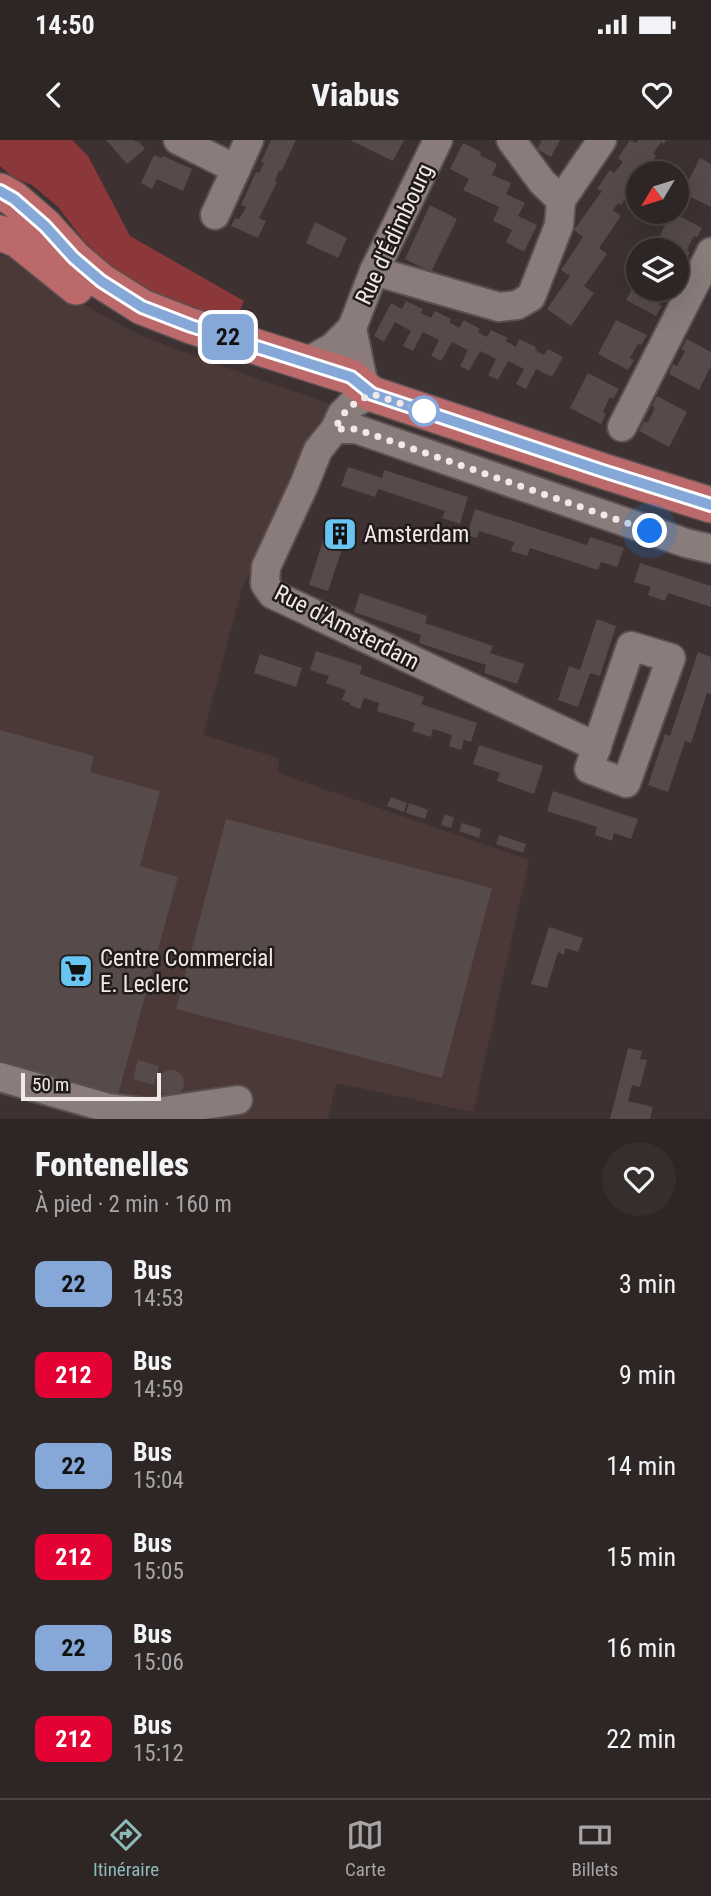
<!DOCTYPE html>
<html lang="fr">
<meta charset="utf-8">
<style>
:root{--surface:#2e2625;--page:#362e2d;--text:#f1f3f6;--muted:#a7a5a7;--line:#494342;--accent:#8bbbb9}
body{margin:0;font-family:"Roboto Condensed",sans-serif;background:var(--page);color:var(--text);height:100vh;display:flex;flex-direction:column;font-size:26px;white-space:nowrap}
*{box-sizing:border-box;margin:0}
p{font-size:23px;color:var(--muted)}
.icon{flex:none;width:38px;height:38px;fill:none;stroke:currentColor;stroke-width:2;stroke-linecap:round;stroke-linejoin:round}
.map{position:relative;height:979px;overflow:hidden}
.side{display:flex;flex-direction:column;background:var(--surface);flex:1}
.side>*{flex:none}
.badge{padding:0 14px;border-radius:10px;font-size:24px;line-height:46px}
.needle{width:46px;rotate:232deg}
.fabs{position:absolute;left:626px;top:21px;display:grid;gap:14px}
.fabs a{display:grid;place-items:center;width:63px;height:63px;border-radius:50%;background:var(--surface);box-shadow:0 7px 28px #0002,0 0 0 2px var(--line);font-size:35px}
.scale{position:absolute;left:21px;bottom:18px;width:140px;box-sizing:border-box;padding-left:7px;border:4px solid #f1e9e8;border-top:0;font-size:19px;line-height:24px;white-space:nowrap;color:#f1e9e8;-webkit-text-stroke:5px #211b1b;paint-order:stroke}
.you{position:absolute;width:35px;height:35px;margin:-18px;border:5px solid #fff;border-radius:50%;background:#1a73e8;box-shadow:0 0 0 10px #1a73e833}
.map>.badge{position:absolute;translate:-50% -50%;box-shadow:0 0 0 4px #fff}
.round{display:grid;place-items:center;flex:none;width:74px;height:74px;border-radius:37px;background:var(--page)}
.headline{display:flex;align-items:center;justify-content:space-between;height:119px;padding:0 35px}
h1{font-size:33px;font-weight:800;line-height:52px}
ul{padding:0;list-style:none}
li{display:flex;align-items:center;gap:21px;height:91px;padding:0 35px}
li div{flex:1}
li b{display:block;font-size:26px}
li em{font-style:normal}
li .badge{min-width:77px;font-weight:700;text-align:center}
.status{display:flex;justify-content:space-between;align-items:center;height:49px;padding:0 35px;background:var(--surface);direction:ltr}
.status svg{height:19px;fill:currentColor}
header{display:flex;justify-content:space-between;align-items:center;height:91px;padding:0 35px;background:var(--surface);font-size:32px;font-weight:800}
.tabs{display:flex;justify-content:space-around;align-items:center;height:98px;border-top:2px solid var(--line);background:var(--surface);font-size:19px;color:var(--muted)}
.tabs a{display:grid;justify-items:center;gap:4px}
.tabs .current{color:var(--accent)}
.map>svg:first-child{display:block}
.built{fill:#4b3938}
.green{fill:#8c373a}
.building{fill:#574a4a}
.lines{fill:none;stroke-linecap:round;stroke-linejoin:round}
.minor-casing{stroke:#59504f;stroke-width:32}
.major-casing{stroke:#59504f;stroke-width:38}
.minor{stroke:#897c7b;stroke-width:28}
.major{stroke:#bc696b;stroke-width:35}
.line-casing{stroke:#fff;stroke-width:16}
.line{stroke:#86a8d8;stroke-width:10}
.walk{stroke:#f1e9e8;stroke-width:7;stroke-dasharray:0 12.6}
.stop-dot{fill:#fff;stroke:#86a8d8;stroke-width:3.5}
.labels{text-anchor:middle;stroke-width:5;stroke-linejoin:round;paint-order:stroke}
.street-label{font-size:23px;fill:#f1e9e8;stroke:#211b1b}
.poi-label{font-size:23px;fill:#f1e9e8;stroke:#211b1b;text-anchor:start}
</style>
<div class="status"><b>14:50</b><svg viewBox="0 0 49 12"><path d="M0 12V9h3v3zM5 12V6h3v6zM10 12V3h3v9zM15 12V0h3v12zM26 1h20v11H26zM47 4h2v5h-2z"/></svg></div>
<header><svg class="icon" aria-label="back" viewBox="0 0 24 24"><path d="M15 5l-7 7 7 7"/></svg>Viabus<svg class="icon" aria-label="heart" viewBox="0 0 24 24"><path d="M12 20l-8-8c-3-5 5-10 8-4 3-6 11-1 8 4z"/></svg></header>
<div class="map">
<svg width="711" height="979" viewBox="0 0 711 979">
<rect width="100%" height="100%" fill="#3d3231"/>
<path class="built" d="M 0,116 L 10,117 L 95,171 L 144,197 L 219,225 L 330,264 L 324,290 L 242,448 L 203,595 L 279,618 L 278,633 L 529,720 L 473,972 L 336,943 L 328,979 L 110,979 L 0,955 Z"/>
<path class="green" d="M 0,0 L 72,0 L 88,16 L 130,96 L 244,161 L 235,184 L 163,158 L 117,131 L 84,101 L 58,67 L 32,45 L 14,38 L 0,26 Z"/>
<g class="building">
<path d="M 106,0 L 134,0 L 136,2 L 138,1 L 145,9 L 127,24 Z"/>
<path d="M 271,0 L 296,0 L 281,32 L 279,30 L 275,41 L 277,42 L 259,78 L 266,81 L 258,98 L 231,86 L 235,78 L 239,79 L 244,71 L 246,67 L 241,65 L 256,32 L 259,33 L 264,23 L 261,22 Z"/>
<path d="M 350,0 L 404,0 L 393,21 Z"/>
<path d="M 542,0 L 560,0 L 551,17 L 537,9 Z"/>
<path d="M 630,0 L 636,3 L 638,0 L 666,0 L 664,4 L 661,2 L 653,14 L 656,16 L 649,26 L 660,33 L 639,33 L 639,42 L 635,39 L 631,45 L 634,47 L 621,65 L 618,63 L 613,70 L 621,76 L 599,108 L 607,114 L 584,146 L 594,153 L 571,186 L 547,169 L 570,136 L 561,130 L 583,97 L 574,90 L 602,51 L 597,49 L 610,30 L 614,33 L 623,22 L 618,18 Z"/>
<path d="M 463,3 L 481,12 L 480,15 L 497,24 L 492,35 L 511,43 L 506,54 L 525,63 L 518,76 L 537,85 L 524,112 L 506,102 L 512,90 L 493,81 L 499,67 L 463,50 L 469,39 L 450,29 Z"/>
<path d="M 154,15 L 162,18 L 163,16 L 192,29 L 183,51 L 157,39 L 152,49 L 141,43 Z"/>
<path d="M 700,18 L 711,24 L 711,67 L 682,53 Z"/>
<path d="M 430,65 L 457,79 L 431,132 L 405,119 Z"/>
<path d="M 672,72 L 702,88 L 697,97 L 694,96 L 690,103 L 687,111 L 690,112 L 685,122 L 677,119 L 677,110 L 661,110 L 654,107 Z"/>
<path d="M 315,82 L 347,98 L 338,118 L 306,103 Z"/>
<path d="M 639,137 L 639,149 L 667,149 L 659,165 L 662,166 L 656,176 L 626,160 Z"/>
<path d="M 406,161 L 423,169 L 421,173 L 431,178 L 435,171 L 451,179 L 449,182 L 459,188 L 464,180 L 480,189 L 478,192 L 487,197 L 491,190 L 508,198 L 506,201 L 516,207 L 519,199 L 536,207 L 535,210 L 544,215 L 548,209 L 563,217 L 552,237 L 536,229 L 526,249 L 516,244 L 524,229 L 508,221 L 498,240 L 488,235 L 496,219 L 480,211 L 469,231 L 460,226 L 468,210 L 452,202 L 441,221 L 431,216 L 439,200 L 423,192 L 413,211 L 403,206 L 411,191 L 395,182 L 384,202 L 374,196 L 391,163 L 402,169 Z"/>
<path d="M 616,180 L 647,195 L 641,205 L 638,204 L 630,218 L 634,220 L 628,230 L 598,214 Z"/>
<path d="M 687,199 L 711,212 L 711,226 L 699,250 L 669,234 L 673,224 L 677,226 L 685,211 L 681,209 Z"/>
<path d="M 588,233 L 619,249 L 613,259 L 610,257 L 606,265 L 603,272 L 606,274 L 601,284 L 570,268 Z"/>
<path d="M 657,256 L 687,272 L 669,307 L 639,291 L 644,281 L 647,283 L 651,276 L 655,268 L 652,266 Z"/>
<path d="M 348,327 L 382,338 L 384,330 L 468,357 L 460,384 L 442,378 L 445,371 L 411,360 L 378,349 L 375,357 L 341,346 Z"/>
<path d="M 475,369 L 587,405 L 590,397 L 624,408 L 617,427 L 601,422 L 598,430 L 530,408 L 527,416 L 511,411 L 514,402 L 479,391 L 477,398 L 467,395 Z"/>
<path d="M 337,385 L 349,388 L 328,451 L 309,445 L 325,394 L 333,397 Z"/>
<path d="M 640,423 L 711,446 L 711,467 L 668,453 L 665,461 L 648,455 L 651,447 L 634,442 Z"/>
<path d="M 360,453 L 427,476 L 425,483 L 493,506 L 490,513 L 524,524 L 517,544 L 484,533 L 486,525 L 419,503 L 421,495 L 354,472 Z"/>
<path d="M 597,479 L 616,486 L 600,536 L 590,533 L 578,567 L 558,560 L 569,526 L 580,530 Z"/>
<path d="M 316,511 L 362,526 L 360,534 L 424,557 L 421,564 L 477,583 L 471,602 L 464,600 L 461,610 L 449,606 L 452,595 L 433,589 L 431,597 L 412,591 L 415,583 L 377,571 L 379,563 L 364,558 L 360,569 L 350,565 L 350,563 L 342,560 L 346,550 L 326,543 L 329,536 L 310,530 Z"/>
<path d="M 698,512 L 711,517 L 711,554 L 707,553 L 691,603 L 685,601 L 668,652 L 648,645 L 665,594 L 670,596 Z"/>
<path d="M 260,514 L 302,528 L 296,547 L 254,533 Z"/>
<path d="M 0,590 L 94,616 L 90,632 L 160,651 L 140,726 L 178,737 L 117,958 L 0,926 Z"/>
<path d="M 479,605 L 543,626 L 534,654 L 497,641 L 500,633 L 473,624 Z"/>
<path d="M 553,651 L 638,679 L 631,699 L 614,693 L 612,701 L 595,695 L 597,687 L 547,671 Z"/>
<path d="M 391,657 L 407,663 L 404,672 L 387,666 Z"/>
<path d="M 409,663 L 428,670 L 425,679 L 406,673 Z"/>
<path d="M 445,674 L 454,678 L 451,688 L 441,685 Z"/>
<path d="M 226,679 L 492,748 L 442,938 L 176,869 Z"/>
<path d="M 462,683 L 481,689 L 479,698 L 459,691 Z"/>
<path d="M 499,695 L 526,704 L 523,713 L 496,704 Z"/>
<path d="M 549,787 L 583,798 L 578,812 L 565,808 L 564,815 L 558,812 L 547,848 L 531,844 Z"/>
<path d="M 628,908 L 642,911 L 640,919 L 647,920 L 640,947 L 632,945 L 628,961 L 653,967 L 650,979 L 610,979 Z"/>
<path d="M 138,920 L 159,926 L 154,945 L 133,939 Z"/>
<circle cx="171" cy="943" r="13"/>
</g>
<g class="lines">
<g class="minor-casing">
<g id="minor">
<path d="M 178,0 L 236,29 L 249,0"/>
<path d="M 511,0 L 542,42 L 561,60"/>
<path d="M 215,75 L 236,29"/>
<path d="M 374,131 L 499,167 L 517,165 L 531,157 L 559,85 L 561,60 L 602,0"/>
<path d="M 352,188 L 364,246"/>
<path d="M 307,222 L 333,207 L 352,188 L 374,131 L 438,0"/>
<path d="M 372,254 L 352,264 L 342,274 L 335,289 L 318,310 L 304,345 L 266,427 L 265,444 L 272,454 L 597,607"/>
<path d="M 622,287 L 711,112"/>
<path d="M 335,289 L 356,289 L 686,403 L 711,409"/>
<path d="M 631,506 L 671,518 L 626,643 L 589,629 Z"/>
<path d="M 0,937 L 108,968 L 149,973 L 238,960"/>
</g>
</g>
<g class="major-casing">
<g id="major">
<path d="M 0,51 L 14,59 L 45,86 L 74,118 L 101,141 L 142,167 L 191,186 L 351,237 L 372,254 L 603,331 L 711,365"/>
<path d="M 0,93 L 18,100 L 76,147"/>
</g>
</g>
<use href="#minor" class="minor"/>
<use href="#major" class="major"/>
</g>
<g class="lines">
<g class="line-casing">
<path id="line" d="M 0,51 L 14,59 L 45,86 L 74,118 L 101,141 L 142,167 L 191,186 L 351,237 L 372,254 L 603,331 L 711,365"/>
</g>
<use href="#line" class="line"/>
<path class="walk" d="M 424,271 L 372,254 C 352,264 345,268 335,289 L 356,289 L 650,391"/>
</g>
<defs>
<g id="building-square" transform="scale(1.75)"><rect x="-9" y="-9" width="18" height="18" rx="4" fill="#68c4f0" stroke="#211b1b"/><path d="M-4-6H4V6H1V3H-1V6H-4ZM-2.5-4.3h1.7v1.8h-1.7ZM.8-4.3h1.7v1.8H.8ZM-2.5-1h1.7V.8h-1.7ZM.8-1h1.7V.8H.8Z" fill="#111"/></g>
<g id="supermarket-square" transform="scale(1.75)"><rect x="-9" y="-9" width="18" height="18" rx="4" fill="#68c4f0" stroke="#211b1b"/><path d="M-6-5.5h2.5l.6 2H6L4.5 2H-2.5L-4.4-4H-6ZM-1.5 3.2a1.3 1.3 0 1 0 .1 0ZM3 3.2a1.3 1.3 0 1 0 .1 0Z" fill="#111"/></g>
</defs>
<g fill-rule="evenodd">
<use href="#building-square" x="340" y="394"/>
<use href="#supermarket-square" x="76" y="831"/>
</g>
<circle class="stop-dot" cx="424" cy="271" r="14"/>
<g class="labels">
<g class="street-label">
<text transform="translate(394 94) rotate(-65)" y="8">Rue d'Édimbourg</text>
<text transform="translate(347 487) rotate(27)" y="8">Rue d'Amsterdam</text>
</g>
<g class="poi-label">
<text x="364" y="402">Amsterdam</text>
<text x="100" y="826">Centre Commercial<tspan x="100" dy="26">E. Leclerc</tspan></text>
</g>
</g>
</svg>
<div class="fabs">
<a><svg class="needle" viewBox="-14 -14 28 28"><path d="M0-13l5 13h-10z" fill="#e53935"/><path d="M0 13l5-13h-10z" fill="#a7a5a7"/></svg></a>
<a><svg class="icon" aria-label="layers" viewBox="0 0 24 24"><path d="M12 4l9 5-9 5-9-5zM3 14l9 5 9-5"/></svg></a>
</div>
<div class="scale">50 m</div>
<div class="you" style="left:650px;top:391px"></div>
<b class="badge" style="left:228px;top:197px;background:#86a8d8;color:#111">22</b>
</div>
<section class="side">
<div class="headline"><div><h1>Fontenelles</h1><p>À pied · 2 min · 160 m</p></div><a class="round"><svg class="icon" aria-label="heart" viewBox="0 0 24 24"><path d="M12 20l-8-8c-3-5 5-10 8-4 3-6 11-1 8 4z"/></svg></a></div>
<ul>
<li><span class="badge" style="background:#86a8d8;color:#111">22</span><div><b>Bus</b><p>14:53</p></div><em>3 min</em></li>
<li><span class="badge" style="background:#e40134;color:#fff">212</span><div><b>Bus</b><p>14:59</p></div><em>9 min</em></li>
<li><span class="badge" style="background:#86a8d8;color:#111">22</span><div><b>Bus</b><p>15:04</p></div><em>14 min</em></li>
<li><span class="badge" style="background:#e40134;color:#fff">212</span><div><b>Bus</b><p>15:05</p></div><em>15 min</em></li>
<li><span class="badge" style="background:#86a8d8;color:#111">22</span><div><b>Bus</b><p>15:06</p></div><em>16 min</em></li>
<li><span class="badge" style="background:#e40134;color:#fff">212</span><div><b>Bus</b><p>15:12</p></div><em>22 min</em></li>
</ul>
</section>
<nav class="tabs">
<a class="current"><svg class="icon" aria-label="directions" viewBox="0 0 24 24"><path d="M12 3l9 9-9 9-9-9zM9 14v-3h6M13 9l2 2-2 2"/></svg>Itinéraire</a>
<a><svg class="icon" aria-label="map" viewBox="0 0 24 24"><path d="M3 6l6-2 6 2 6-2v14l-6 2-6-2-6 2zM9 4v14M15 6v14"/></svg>Carte</a>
<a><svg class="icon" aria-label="tickets" viewBox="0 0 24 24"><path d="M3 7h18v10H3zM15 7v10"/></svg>Billets</a>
</nav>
